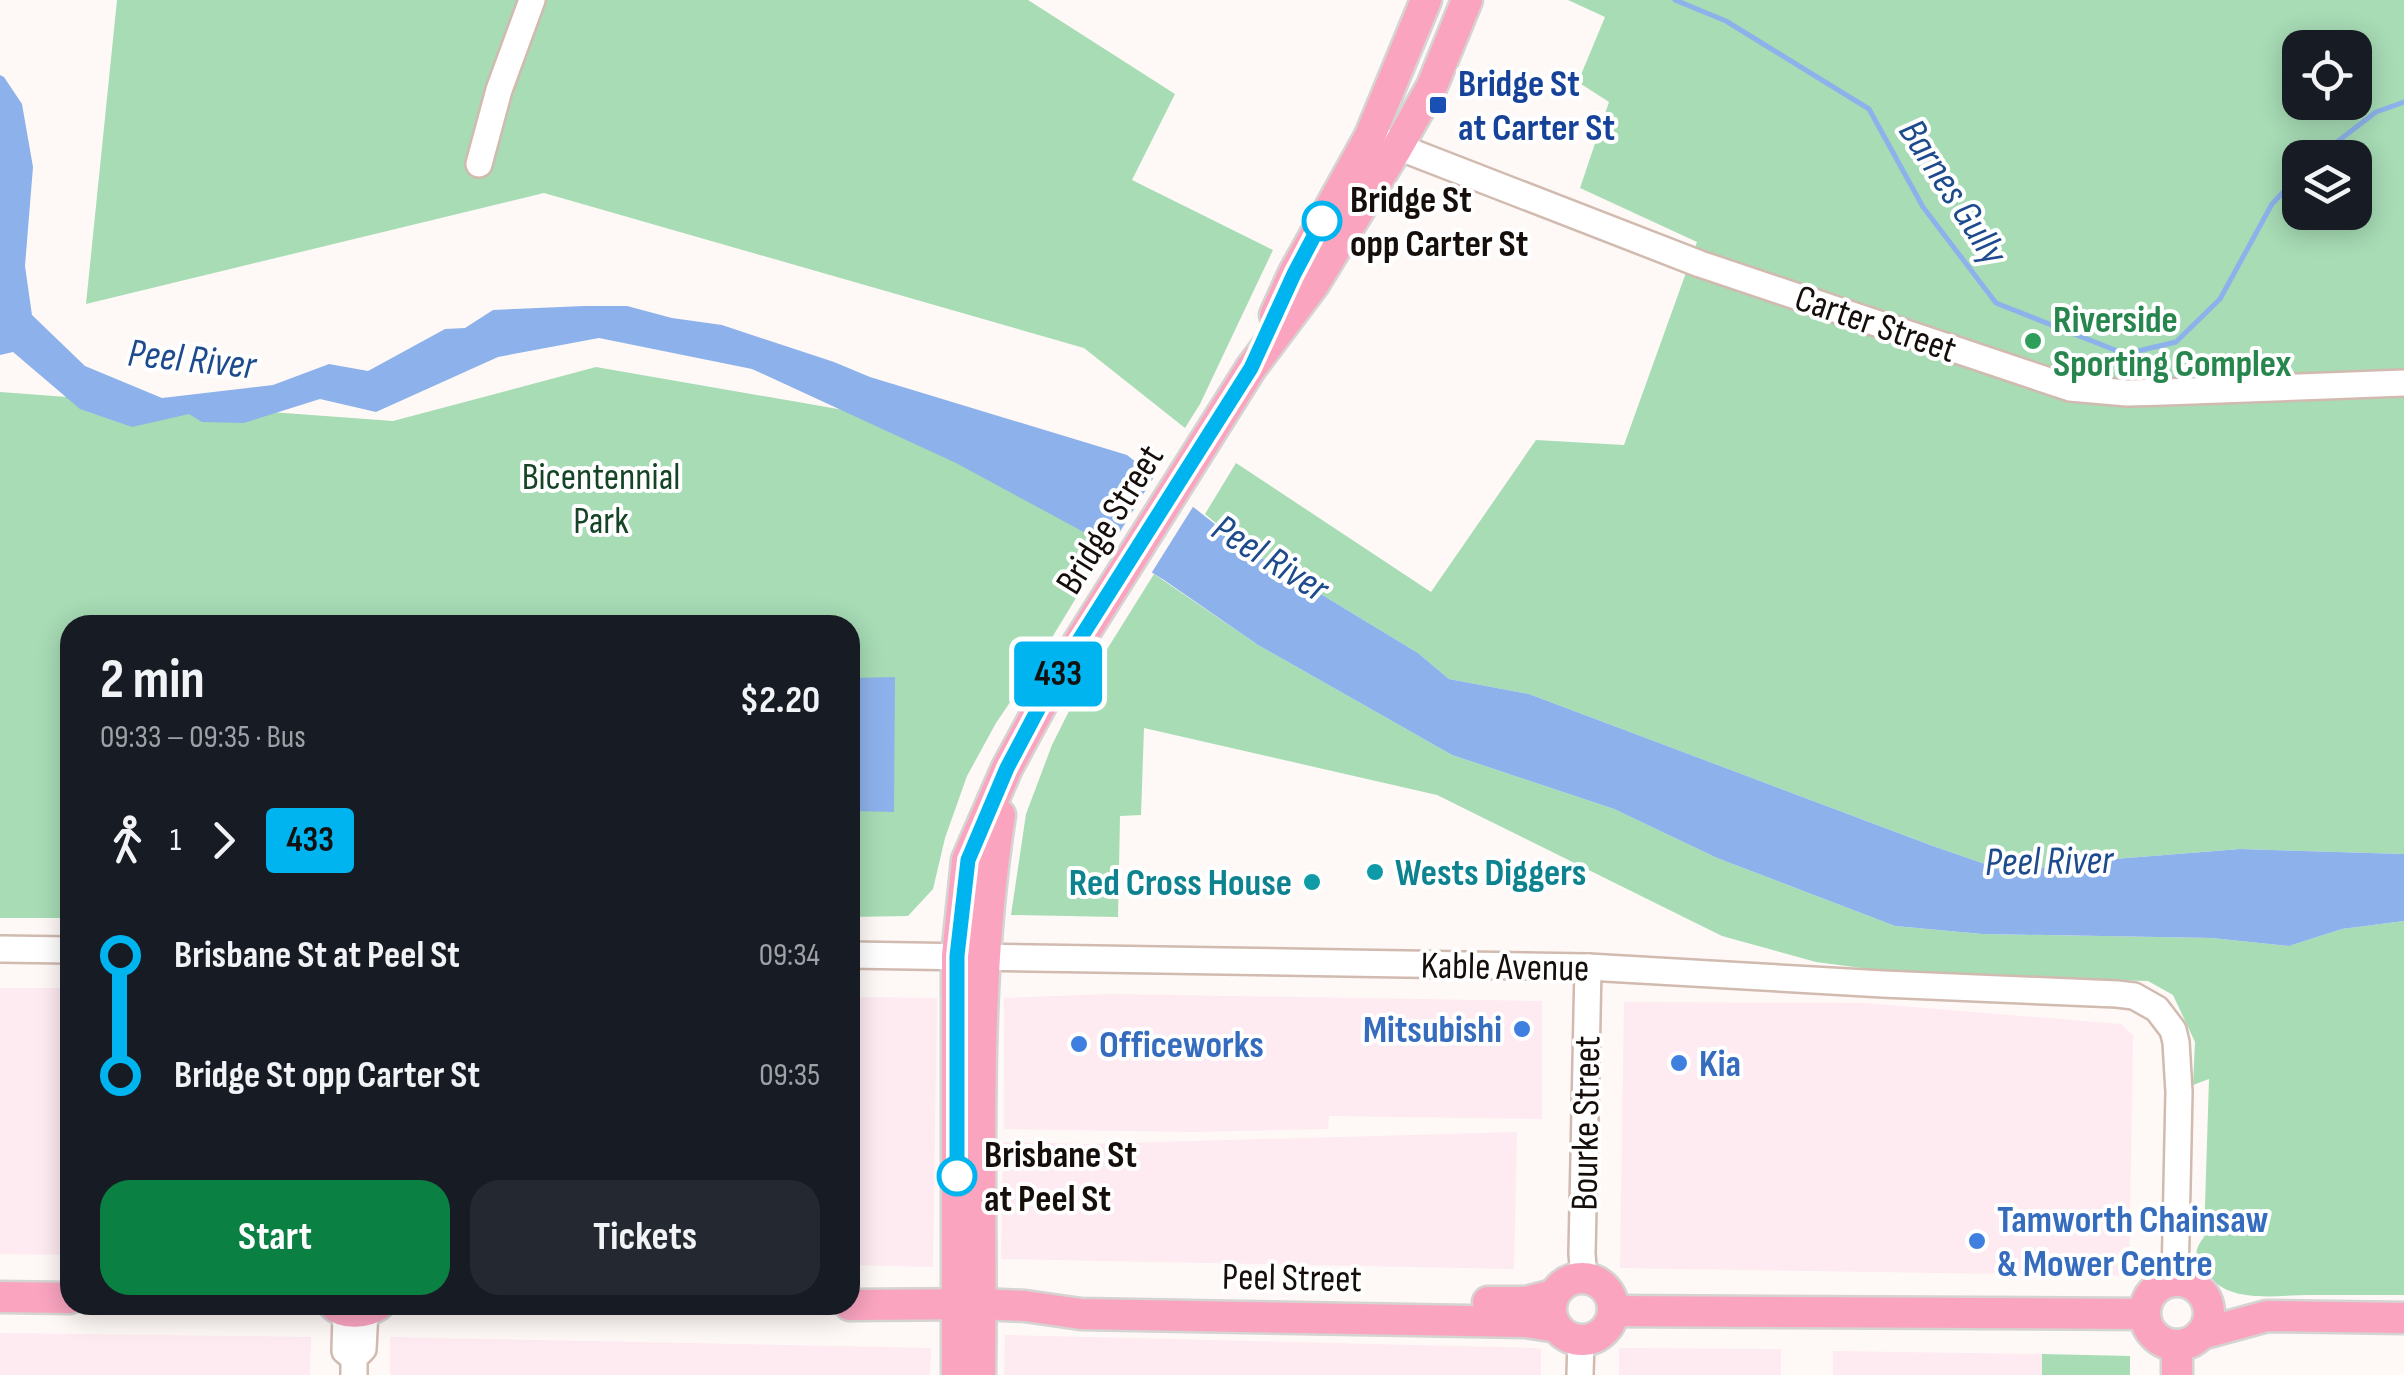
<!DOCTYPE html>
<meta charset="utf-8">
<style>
:root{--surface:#171b24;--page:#242831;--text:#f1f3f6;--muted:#9ea1a6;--accent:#0b8043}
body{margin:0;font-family:"Sofia Sans Condensed",sans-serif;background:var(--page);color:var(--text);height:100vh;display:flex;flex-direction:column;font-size:38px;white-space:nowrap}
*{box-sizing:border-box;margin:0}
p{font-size:32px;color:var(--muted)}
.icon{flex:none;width:55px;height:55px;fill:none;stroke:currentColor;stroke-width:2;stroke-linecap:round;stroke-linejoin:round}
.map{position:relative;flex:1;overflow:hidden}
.side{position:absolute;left:60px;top:615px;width:800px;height:700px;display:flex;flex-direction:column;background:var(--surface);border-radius:30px;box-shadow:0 5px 25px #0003}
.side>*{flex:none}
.badge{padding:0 20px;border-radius:8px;font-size:35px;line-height:65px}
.controls{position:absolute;left:2282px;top:30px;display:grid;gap:20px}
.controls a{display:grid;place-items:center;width:90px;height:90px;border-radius:20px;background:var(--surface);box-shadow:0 5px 25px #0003;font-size:50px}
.map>.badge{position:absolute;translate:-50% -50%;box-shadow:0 0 0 5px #fff}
.legs{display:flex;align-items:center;gap:15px;height:110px;padding:0 40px;font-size:32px}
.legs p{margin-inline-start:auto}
.overview{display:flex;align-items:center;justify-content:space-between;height:170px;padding:0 40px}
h1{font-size:55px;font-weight:700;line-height:75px}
.action{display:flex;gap:20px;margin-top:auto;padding:20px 40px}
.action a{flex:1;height:115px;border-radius:30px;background:var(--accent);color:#fff;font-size:40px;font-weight:700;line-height:115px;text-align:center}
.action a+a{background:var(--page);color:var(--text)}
ul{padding:0 40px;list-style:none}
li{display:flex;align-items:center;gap:35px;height:120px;font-size:38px}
li i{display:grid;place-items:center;width:15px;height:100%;margin:0 12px;background:currentColor}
li i::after{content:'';width:25px;height:25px;margin:-12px;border:8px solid;border-radius:50%;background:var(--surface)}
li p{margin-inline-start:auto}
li:first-child i{background:linear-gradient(#0000 50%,currentColor 0)}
li:last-child i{background:linear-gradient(currentColor 50%,#0000 0)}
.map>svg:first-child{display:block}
.commercial{fill:#feeaf1}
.green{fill:#a7dcb5;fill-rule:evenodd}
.water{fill:#8db2eb}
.pier{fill:#fef9f6}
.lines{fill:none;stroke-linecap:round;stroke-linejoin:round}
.stream{stroke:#8db2eb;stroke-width:5}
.minor-casing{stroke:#d1baaf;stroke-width:30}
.major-casing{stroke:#d5d4d3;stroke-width:35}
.minor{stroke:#fff;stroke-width:25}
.major{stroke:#faa4c0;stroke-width:30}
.line-1-casing{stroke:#fff;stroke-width:22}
.line-1{stroke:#00b5ef;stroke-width:15}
.transit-dot{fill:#1a4fb4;stroke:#fff;stroke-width:4}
.stop-1-dot{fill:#fff;stroke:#00b5ef;stroke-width:5}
.leisure-dot{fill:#2e9e5b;stroke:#fff;stroke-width:4}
.culture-dot{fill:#0f9aa8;stroke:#fff;stroke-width:4}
.shop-dot{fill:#3f7fe0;stroke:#fff;stroke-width:4}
.labels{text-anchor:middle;stroke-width:8;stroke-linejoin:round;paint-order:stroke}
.transit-label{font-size:38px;font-weight:bold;fill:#164399;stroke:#fff;text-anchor:start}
.stop-label{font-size:38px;font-weight:bold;fill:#150e0a;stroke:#fff;text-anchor:start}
.leisure-label{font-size:38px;font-weight:bold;fill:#27864d;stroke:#fff;text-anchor:start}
.street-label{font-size:38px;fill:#150e0a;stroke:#fff}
.park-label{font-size:38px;fill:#154426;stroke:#fff}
.culture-label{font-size:38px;font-weight:bold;fill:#0d838f;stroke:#fff;text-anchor:start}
.shop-label{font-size:38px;font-weight:bold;fill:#366cbe;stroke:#fff;text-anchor:start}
.water-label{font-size:40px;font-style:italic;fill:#1d4b8d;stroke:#fff}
</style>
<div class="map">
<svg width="2404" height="1375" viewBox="0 0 2404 1375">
<rect width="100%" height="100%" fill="#fef9f6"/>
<g class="commercial">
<path d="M 0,988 L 70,988 L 70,1255 L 0,1254 Z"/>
<path d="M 1110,994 L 1542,1001 L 1542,1119 L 1329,1116 L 1328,1129 L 1192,1132 L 1004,1129 L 1004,998 Z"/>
<path d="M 850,997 L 937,998 L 933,1267 L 850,1265 Z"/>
<path d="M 1624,1002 L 1864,1003 L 2121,1024 L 2133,1036 L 2129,1276 L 1620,1268 Z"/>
<path d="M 1517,1132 L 1514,1269 L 1001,1259 L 1003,1142 L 1087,1144 Z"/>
<path d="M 0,1333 L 311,1337 L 310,1375 L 0,1375 Z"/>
<path d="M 1005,1335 L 1534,1348 L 1541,1349 L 1541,1375 L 1004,1375 Z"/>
<path d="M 390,1337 L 931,1348 L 930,1375 L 390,1375 Z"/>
<path d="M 1619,1348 L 1781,1349 L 1781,1375 L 1619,1375 Z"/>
<path d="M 1833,1351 L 2042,1354 L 2042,1375 L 1833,1375 Z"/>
</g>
<g class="green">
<path d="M 117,0 L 1028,0 L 1175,94 L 1132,180 L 1273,250 L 1200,404 L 1185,428 L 1084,348 L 544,193 L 86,304 Z"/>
<path d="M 1568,0 L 2404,0 L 2404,854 L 2240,849 L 2077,862 L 2011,873 L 1933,846 L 1529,694 L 1449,679 L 1418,653 L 1248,550 L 1205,514 L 1236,463 L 1431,592 L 1536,440 L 1624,445 L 1697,242 L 1580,188 L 1609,102 L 1578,82 L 1605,17 ZM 2300,48 L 2355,48 L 2355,102 L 2300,102 ZM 2300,158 L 2355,158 L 2355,212 L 2300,212 Z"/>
<path d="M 596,367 L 901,420 L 1118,529 L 1034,667 L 996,723 L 967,776 L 945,838 L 933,889 L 908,916 L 850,917 L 850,625 L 70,625 L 70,918 L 0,918 L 0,392 L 393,421 Z"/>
<path d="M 1154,574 L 1258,645 L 1452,755 L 1614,809 L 1717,858 L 1895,926 L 1982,934 L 2212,938 L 2289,946 L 2342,929 L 2404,921 L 2404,1295 C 2372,1295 2340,1295 2309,1295 C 2283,1295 2254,1300 2230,1291 C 2218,1287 2207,1276 2200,1265 C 2193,1255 2197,1246 2204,1237 L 2209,1079 L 2193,1085 L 2195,1042 L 2173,995 L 2148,981 L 1915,975 L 1816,962 L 1722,936 L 1437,795 L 1144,728 L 1141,815 L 1120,816 L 1118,917 L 1011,915 L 1026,814 L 1052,745 L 1071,707 Z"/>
<path d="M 2042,1354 L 2130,1356 L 2130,1375 L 2042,1375 Z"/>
</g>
<g class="water">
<path d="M 0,75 L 4,77 L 22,104 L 33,167 L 25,266 L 32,315 L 85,366 L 162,398 L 273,385 L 329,364 L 368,371 L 445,329 L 465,328 L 493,310 L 584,306 L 627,306 L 672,318 L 722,325 L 834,362 L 870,377 L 1127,455 L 1248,550 L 1418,653 L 1449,679 L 1529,694 L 1933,846 L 2011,873 L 2077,862 L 2240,849 L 2404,854 L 2404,921 L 2342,929 L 2289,946 L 2212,938 L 1982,934 L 1895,926 L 1717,858 L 1614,809 L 1452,755 L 1258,645 L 1164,580 L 1104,543 L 956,463 L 752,369 L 599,338 L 498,357 L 376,412 L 320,399 L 244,423 L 202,422 L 189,414 L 132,427 L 80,409 L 13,352 L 0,355 Z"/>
<path d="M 895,677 L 894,812 L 853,811 L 850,678 Z"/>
</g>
<path class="pier" d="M 1157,472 L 1196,502 L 1149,577 L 1108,551 Z"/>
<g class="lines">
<g class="stream">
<path d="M 1675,0 L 1726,21 L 1869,109 L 1923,207 L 1996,303 L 2125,354 L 2176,342 L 2220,299 L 2272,204 L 2300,174"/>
<path d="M 2316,158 L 2376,112 L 2404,102"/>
</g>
<g class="minor-casing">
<g id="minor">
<path d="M 1383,141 L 1700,264 L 2070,388 L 2127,393 L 2165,392 L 2404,383"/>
<path d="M 479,164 L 499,90 L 532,0"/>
<path d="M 0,949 L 70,950"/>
<path d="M 850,955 L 1588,967 L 1883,984 L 2117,994 L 2134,996 L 2157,1009 L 2173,1030 L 2176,1042 L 2179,1092 L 2175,1281"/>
<path d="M 1584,1278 L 1582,1254 L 1588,967"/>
<path d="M 346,1312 L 345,1351 L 354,1358"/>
<path d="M 354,1375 L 354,1358 L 363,1349 L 365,1310"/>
<path d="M 1580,1375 L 1581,1340"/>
</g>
</g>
<g class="major-casing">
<g id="major">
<path d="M 1275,315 L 1294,273 L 1370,136 L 1426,0"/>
<circle cx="1582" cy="1309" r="31"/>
<circle cx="2177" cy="1313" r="32"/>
<path d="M 0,1297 L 70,1298"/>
<path d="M 1488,1302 L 1526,1302 L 1553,1295"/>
<path d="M 334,1305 C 344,1315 366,1313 378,1305"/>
<path d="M 850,1305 L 981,1304 L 1025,1306 L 1081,1314 L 1526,1322 L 1557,1327"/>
<path d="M 1613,1311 L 2145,1314"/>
<path d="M 2201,1334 L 2267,1316 L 2404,1318"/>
<path d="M 957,1375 L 957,956 L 967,860 L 1007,768 L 1053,683 L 1251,368 L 1314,284 L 1397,148 L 1432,86 L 1467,0"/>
<path d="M 980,1375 C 983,1189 971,1000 1000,815"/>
<path d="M 2177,1375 L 2177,1345"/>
</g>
</g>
<use href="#minor" class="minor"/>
<use href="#major" class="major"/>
</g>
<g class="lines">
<g class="line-1-casing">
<path id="line-1" d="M 957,1176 L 957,956 L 968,860 L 1007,768 L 1052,683 L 1251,368 L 1294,274 L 1322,221"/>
</g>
<use href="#line-1" class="line-1"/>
</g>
<rect class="transit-dot" x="1428" y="95" width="20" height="20" rx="5"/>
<g class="stop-1-dot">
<circle cx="1322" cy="221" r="18"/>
<circle cx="957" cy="1176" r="18"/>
</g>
<circle class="leisure-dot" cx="2033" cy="341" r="10"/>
<g class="culture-dot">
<circle cx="1375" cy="872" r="10"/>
<circle cx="1312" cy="882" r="10"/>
</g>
<g class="shop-dot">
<circle cx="1522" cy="1029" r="10"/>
<circle cx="1079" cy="1044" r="10"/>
<circle cx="1679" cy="1063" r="10"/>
<circle cx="1977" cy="1241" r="10"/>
</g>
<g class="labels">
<g class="transit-label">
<text x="1458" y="96">Bridge St<tspan x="1458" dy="44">at Carter St</tspan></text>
</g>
<g class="stop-label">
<text x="1350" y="212">Bridge St<tspan x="1350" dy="44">opp Carter St</tspan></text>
<text x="984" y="1167">Brisbane St<tspan x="984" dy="44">at Peel St</tspan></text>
</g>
<g class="leisure-label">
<text x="2053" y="332">Riverside<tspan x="2053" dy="44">Sporting Complex</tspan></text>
</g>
<g class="street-label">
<text transform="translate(1876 323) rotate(19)" y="13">Carter Street</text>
<text transform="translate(1109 519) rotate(-58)" y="13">Bridge Street</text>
<text transform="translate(1505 966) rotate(1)" y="13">Kable Avenue</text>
<text transform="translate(1585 1123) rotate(-89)" y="13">Bourke Street</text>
<text transform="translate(1292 1277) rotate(1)" y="13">Peel Street</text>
</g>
<g class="park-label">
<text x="601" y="489">Bicentennial<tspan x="601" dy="44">Park</tspan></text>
</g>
<g class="culture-label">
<text x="1395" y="885">Wests Diggers</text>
<text x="1292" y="895" text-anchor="end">Red Cross House</text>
</g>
<g class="shop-label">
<text x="1502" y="1042" text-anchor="end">Mitsubishi</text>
<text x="1099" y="1057">Officeworks</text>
<text x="1699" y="1076">Kia</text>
<text x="1997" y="1232">Tamworth Chainsaw<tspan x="1997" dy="44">&amp; Mower Centre</tspan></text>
</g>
<g class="water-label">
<text transform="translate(1954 191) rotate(57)" y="14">Barnes Gully</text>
<text transform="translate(192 358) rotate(6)" y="14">Peel River</text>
<text transform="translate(1271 557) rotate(32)" y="14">Peel River</text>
<text transform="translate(2049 860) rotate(-1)" y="14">Peel River</text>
</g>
</g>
</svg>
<div class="controls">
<a><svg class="icon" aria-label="locate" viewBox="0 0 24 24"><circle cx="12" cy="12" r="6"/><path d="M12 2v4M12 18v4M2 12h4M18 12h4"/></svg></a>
<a><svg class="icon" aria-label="layers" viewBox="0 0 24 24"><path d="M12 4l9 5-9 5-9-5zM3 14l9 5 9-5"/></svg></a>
</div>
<b class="badge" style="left:1058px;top:674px;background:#00b5ef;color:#111">433</b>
<section class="side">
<div class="overview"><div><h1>2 min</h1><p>09:33 – 09:35 · Bus</p></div><b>$2.20</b></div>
<div class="legs"><svg class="icon" aria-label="walk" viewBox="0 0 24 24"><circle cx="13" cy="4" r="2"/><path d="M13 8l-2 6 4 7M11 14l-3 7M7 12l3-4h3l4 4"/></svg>1<svg class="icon" aria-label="forward" viewBox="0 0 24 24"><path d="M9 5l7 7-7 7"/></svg><b class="badge" style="background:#00b5ef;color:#111">433</b></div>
<ul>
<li><i style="color:#00b5ef"></i><b>Brisbane St at Peel St</b><p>09:34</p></li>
<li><i style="color:#00b5ef"></i><b>Bridge St opp Carter St</b><p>09:35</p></li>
</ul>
<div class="action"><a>Start</a><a>Tickets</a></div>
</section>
</div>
